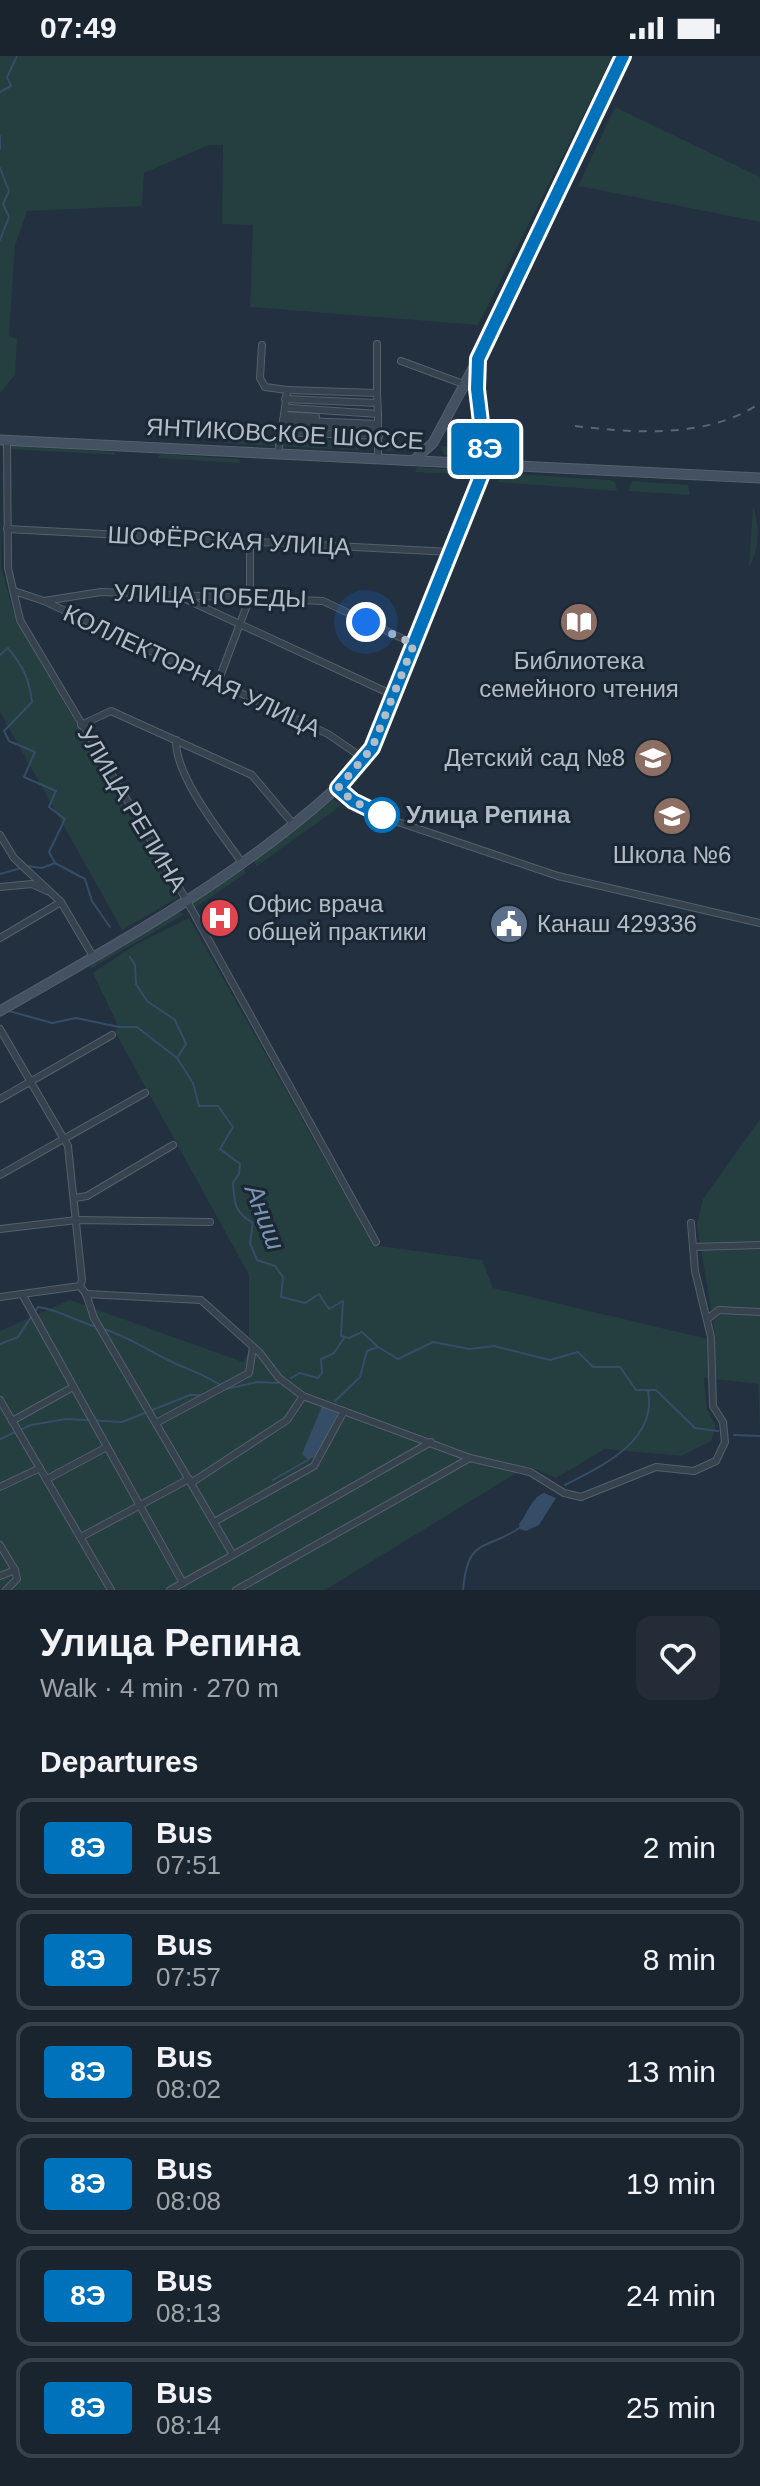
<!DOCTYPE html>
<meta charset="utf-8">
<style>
:root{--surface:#1a242f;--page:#232c37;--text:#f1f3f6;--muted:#9fa4aa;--line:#38414b}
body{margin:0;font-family:Arial,sans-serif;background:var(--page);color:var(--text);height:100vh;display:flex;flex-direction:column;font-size:30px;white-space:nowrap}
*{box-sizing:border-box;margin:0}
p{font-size:26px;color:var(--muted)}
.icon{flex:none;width:44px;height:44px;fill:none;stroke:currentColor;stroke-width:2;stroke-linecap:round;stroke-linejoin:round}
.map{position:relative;height:1534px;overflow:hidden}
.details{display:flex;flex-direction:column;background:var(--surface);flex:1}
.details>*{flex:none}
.badge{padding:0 16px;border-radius:6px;font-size:28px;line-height:52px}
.you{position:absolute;width:40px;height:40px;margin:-20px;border:6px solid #fff;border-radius:50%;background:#1a73e8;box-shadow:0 0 0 12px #1a73e833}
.map>.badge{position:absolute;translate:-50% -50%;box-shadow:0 0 0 4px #fff}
h2{padding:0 40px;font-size:30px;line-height:72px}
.round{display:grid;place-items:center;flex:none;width:84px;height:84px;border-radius:16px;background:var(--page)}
.overview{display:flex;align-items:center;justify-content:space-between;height:136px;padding:0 40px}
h1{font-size:38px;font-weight:700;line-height:60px}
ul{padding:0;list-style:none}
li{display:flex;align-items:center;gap:24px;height:100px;margin:0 16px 12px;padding:0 24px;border:4px solid var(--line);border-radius:16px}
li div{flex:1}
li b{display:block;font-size:30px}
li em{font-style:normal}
li .badge{min-width:88px;font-weight:700;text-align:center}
.status{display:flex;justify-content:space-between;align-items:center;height:56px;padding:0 40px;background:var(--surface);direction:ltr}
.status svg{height:22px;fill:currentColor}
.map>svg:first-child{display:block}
.green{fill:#253e40}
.water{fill:#354d67}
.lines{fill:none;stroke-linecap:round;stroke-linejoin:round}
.stream{stroke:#354d67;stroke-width:2}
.street-casing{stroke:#55606d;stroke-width:8}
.secondary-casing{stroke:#55606d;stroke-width:11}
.street{stroke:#37424f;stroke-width:6}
.secondary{stroke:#445162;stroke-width:9}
.rail{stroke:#586676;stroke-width:2;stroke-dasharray:8 8;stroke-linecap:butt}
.line-casing{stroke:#fff;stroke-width:18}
.line{stroke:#0072bc;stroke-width:12}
.walk{stroke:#b3bdca;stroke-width:8;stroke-dasharray:0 14.4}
.stop-dot{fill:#fff;stroke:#0072bc;stroke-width:4}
.labels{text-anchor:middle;stroke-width:6;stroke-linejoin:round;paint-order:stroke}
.street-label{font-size:24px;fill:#b3bdca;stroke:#1c2734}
.poi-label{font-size:24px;fill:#b3bdca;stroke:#1c2734}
.stop-label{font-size:24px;font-weight:bold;fill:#b3bdca;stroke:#1c2734;text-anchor:start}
.water-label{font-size:26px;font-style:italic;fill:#7995b3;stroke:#1c2734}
</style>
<div class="status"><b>07:49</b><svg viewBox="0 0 49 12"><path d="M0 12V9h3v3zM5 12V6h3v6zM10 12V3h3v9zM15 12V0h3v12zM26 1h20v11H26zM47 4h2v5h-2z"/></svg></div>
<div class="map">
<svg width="760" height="1534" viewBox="0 0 760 1534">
<rect width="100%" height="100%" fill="#22303f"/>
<g class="green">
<path d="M 0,0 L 613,0 L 478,269 L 250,251 L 253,169 L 222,168 L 223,89 L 209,89 L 144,117 L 142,150 L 27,155 L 15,190 L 9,280 L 17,283 L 15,319 L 0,337 Z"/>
<path d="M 617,28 L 620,29 L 569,132 Z"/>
<path d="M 615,51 L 760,121 L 760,166 L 578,130 Z"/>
<path d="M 546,175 L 550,176 L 509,254 L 506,253 Z"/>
<path d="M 217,379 L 360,385 L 359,394 L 339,393 L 339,390 L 331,393 L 225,387 Z"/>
<path d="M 380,386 L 426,388 L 421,395 L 380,395 Z"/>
<path d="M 10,389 L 114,396 L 116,399 L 9,393 Z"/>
<path d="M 440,390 L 476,391 L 479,392 L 470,400 L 444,399 Z"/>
<path d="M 160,398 L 239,403 L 240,407 L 158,402 Z"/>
<path d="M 417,411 L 471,415 L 474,419 L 415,416 Z"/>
<path d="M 502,417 L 610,424 L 615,426 L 617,435 L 498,426 Z"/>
<path d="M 486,425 L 488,426 L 446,530 L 441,528 Z"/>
<path d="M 632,425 L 688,429 L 690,439 L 628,435 Z"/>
<path d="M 0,430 L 1,511 L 15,562 L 177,842 L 122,874 L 0,656 Z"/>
<path d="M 753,450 C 760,471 760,491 749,511 Z"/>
<path d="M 435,543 L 439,544 L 381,692 L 376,690 Z"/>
<path d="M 333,743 L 342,749 L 257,810 L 253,805 Z"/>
<path d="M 243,812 L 246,817 L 193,853 L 191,847 Z"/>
<path d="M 177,856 L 185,858 L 90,913 L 91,909 Z"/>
<path d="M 189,862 L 373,1189 L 482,1204 L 493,1232 L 716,1285 L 697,1168 L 703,1143 L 760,1063 L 760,1373 L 758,1328 L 704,1322 L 707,1354 L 716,1370 L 711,1385 L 681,1400 L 605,1393 L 556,1422 L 528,1410 L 325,1534 L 0,1534 L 0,1275 L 70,1244 L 243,1306 L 249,1295 L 249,1219 L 115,976 L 118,970 L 93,917 L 135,889 Z"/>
</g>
<g class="water">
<path d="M 322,1350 L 339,1356 L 316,1400 L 308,1404 L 302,1398 Z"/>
<path d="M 544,1437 L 556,1442 L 539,1469 L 526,1475 L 520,1473 L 519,1468 C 528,1457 531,1442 544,1437 Z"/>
</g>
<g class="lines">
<g class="stream">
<path d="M 0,36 L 11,30 L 7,21 L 17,0"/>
<path d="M 0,80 L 0,93"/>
<path d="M 0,112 L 9,135 L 3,148 L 9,161 L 0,184"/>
<path d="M 0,599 L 8,592 C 23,610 29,622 32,646 L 4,675 L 9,685 L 35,696 L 24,721 L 56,735 L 49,751 L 65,763 L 49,796 L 55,807 L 85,823 L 92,845 L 110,871"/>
<path d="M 27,810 L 42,812 L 55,807"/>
<path d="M 0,818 L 21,812"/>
<path d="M 130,901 L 135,909 L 136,928 L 147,945 L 175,964 L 186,988 L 177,1002 L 193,1027 L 199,1050 L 218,1050 L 233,1071 L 220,1093 L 240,1108 L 239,1118 L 233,1127 C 234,1147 235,1157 253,1167 L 250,1187 L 257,1204 L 275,1210 L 283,1221 L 281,1241 L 305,1247 L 319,1238 L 329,1253 L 343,1245 L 341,1280 L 349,1282 L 362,1276 L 378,1291 L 398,1303 L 433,1286 L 469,1293 L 494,1290 L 550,1304 L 578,1296 L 593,1311 L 620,1311 L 636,1334 L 656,1334 L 695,1372 L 718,1375"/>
<path d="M 9,955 L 52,967 L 76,962 L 119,971 L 137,971 L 177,1002"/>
<path d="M 35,1256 L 38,1251 C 60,1254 75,1265 97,1271"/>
<path d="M 103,1273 C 128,1280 145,1293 168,1304 C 188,1314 208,1319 226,1333 L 257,1326 L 278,1327"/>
<path d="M 0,1288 L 18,1281 L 31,1261"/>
<path d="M 291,1322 L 300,1317 L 318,1322 L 322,1317 L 321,1303 L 334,1297 L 344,1282"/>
<path d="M 335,1345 L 360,1321 L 367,1295 L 378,1291"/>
<path d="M 734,1379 L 760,1380"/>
<path d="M 0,1383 L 31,1369 L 66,1363 L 122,1366 L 190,1339 L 201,1339"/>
<path d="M 273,1424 L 308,1404"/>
<path d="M 565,1429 C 602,1410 658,1385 648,1334"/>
<path d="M 463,1534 C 468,1480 484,1496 521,1471"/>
</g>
<g class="street-casing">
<g id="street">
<path d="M 262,289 L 260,322 L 265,331 L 287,334"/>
<path d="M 401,305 L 477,333"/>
<path d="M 377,337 L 377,288"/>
<path d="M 285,343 L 377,347"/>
<path d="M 285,352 L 287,334 L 377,337 L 378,358"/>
<path d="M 284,359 L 316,361"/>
<path d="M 283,364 L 378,368"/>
<path d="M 282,369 L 379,374"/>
<path d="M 443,369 L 463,368 L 483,374"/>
<path d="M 281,376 L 379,380"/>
<path d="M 7,384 L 8,512 L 20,564 L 187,845 L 376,1186"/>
<path d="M 278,397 L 285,352 L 291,352 L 378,358 L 378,402"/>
<path d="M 7,473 L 451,496"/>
<path d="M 14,535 L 44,545 L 328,678 L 366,704"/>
<path d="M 177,539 L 393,639"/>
<path d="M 44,545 L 101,536 L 323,545 L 414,588"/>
<path d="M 218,626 L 250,541 L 250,486"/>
<path d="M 81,669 L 111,655 L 252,719 L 294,769"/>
<path d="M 176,684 C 175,721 222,778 243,808"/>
<path d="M 338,732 L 353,745 L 395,765 L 558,820 L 760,867"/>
<path d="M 0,779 L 14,802 L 61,846 L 94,902"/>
<path d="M 0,831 L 32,828 L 47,835"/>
<path d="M 0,882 L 61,846"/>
<path d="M 0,973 L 68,1090 L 82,1224 L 80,1230"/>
<path d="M 0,1043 L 112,979"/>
<path d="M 0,1119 L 145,1037"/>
<path d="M 75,1142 L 87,1140 L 173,1089"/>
<path d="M 0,1173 L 77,1164 L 210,1166"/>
<path d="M 693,1191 L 760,1189"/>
<path d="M 22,1238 L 183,1527"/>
<path d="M 86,1238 L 94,1262 L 233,1499 L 170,1534"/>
<path d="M 0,1241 L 80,1230 L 86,1238 L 201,1244 L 260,1297 L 279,1322 L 303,1340 L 470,1402 L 530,1416 L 564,1437 L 581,1441 L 656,1411 L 694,1415 L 716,1405 L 725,1386 L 723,1366 L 713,1350 L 711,1281 L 695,1215 L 691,1167"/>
<path d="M 707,1263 L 719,1254 L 760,1256"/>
<path d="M 0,1344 L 111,1534"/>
<path d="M 12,1365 L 73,1331"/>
<path d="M 156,1367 L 249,1317 L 253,1291"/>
<path d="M 47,1423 L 107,1391"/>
<path d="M 191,1427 L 287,1364 L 303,1340"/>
<path d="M 0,1431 L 40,1412"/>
<path d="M 214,1466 L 314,1410 L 344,1355"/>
<path d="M 81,1481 L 189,1423"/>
<path d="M 0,1489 L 15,1514 L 0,1520"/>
<path d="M 233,1499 L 431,1386"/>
<path d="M 6,1534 L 17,1523 L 15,1514"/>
<path d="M 236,1534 L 470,1402"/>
</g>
</g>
<g class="secondary-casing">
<g id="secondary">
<path d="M 0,384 L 760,422"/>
<path d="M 414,404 L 433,387 L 478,303 L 623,0"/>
<path d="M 0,955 C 129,881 260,810 366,704 L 486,408 L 477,333 L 478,303"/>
</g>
</g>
<use href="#street" class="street"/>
<use href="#secondary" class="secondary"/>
<path class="rail" d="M 575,370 C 635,377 707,383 760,347"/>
</g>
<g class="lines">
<g class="line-casing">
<path id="line" d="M 382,759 L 353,745 L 338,732 L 372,692 L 486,408 L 477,333 L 478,303 L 623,0"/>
</g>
<use href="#line" class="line"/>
<path class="walk" d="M 366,566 L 414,588 L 372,692 L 338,732 L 353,745 L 382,759"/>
</g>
<defs>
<g id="library-disc" transform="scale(2)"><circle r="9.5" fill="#8d6e63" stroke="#1c2734"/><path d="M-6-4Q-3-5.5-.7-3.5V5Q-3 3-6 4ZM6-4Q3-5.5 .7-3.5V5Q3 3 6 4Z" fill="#fff"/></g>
<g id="school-disc" transform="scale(2)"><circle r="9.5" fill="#8d6e63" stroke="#1c2734"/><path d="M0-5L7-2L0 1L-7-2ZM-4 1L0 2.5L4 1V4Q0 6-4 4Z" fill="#fff"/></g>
<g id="hospital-disc" transform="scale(2)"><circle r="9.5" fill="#e0444e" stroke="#1c2734"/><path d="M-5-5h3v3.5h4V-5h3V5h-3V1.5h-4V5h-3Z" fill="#fff"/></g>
<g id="civic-disc" transform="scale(2)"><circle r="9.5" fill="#5c6f8a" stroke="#1c2734"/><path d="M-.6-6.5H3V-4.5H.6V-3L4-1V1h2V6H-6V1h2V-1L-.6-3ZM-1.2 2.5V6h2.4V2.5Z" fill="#fff"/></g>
</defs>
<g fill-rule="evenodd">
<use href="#library-disc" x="579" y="566"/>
<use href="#school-disc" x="653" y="702"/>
<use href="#school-disc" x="672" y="760"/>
<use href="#hospital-disc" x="220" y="862"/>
<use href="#civic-disc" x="509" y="868"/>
</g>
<circle class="stop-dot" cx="382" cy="759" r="16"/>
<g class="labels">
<g class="street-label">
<text transform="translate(285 378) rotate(3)" y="8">ЯНТИКОВСКОЕ ШОССЕ</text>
<text transform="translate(229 485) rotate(3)" y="8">ШОФЁРСКАЯ УЛИЦА</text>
<text transform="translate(210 540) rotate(2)" y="8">УЛИЦА ПОБЕДЫ</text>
<text transform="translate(192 615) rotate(25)" y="8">КОЛЛЕКТОРНАЯ УЛИЦА</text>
<text transform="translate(132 753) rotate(59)" y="8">УЛИЦА РЕПИНА</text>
</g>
<g class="poi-label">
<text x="579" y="613">Библиотека<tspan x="579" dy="28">семейного чтения</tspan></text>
<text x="625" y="710" text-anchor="end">Детский сад №8</text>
<text x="672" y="807">Школа №6</text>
<text x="248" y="856" text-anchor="start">Офис врача<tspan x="248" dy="28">общей практики</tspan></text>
<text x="537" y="876" text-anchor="start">Канаш 429336</text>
</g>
<g class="stop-label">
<text x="406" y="767">Улица Репина</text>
</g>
<g class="water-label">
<text transform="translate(265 1161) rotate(69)" y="9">Аниш</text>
</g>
</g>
</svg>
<div class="you" style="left:366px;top:566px"></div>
<b class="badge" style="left:485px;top:393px;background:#0072bc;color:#fff">8Э</b>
</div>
<section class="details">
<div class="overview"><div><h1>Улица Репина</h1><p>Walk · 4 min · 270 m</p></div><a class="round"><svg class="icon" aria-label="heart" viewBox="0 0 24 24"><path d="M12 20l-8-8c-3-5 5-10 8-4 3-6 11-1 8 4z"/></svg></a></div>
<h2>Departures</h2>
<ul>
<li><span class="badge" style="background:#0072bc;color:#fff">8Э</span><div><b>Bus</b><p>07:51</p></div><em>2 min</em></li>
<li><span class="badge" style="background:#0072bc;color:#fff">8Э</span><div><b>Bus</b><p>07:57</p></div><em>8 min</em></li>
<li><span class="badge" style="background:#0072bc;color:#fff">8Э</span><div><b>Bus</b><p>08:02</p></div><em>13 min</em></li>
<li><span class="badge" style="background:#0072bc;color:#fff">8Э</span><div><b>Bus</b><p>08:08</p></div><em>19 min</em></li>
<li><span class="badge" style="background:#0072bc;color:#fff">8Э</span><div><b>Bus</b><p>08:13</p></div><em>24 min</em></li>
<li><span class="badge" style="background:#0072bc;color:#fff">8Э</span><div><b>Bus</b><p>08:14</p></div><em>25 min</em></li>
</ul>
</section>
